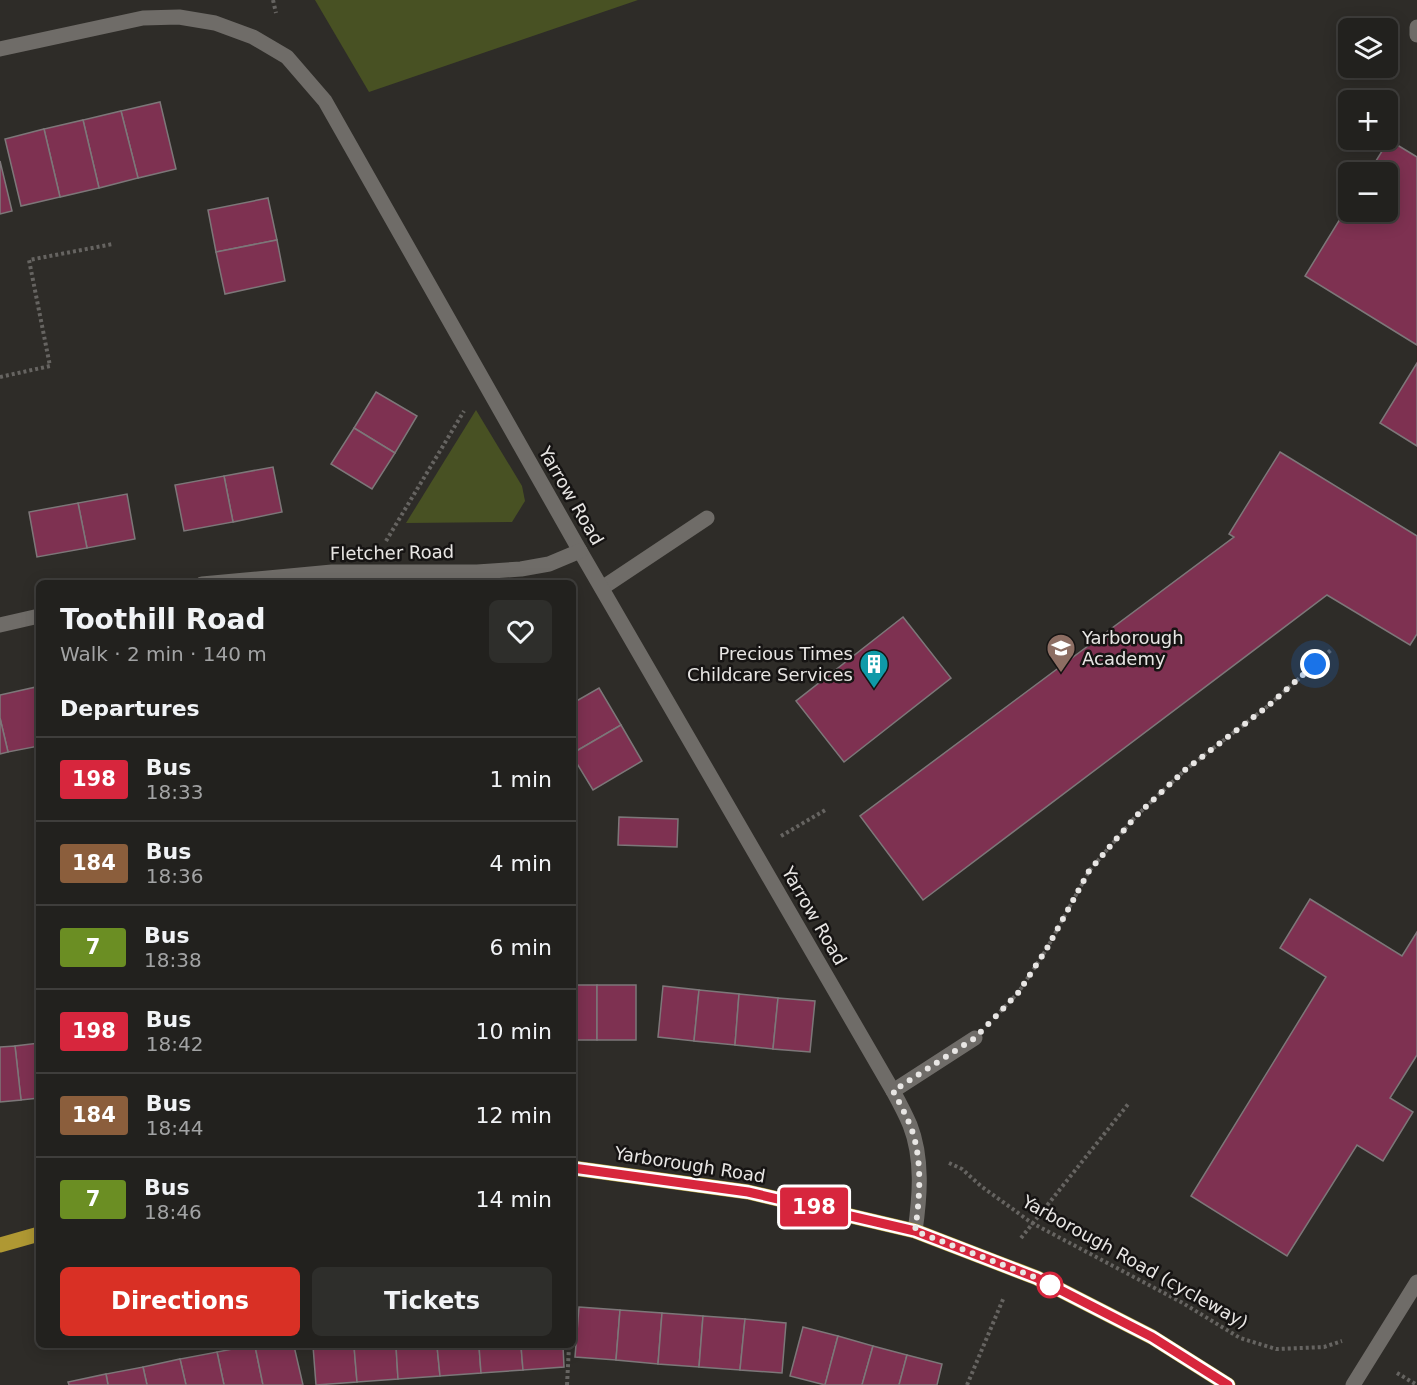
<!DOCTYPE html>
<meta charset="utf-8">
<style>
:root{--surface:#22211e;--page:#2e2e2b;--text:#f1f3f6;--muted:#a2a3a4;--line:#3f3e3c;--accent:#d93025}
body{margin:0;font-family:"DejaVu Sans",sans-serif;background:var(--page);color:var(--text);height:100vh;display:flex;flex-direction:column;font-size:22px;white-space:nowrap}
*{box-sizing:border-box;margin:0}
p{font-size:20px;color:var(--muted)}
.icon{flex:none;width:33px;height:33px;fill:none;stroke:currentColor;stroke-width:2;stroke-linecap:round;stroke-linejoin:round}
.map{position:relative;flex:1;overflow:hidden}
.side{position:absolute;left:36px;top:580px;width:540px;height:768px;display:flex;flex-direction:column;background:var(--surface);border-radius:9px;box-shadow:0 3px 15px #0003,0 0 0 2px var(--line)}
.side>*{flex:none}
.badge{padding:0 12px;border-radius:4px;font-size:21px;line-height:39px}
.controls{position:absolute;left:1338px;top:18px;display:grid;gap:12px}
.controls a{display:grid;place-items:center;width:60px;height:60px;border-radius:9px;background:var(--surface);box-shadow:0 3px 15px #0003,0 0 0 2px var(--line);font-size:30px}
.you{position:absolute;width:30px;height:30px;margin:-15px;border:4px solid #fff;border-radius:50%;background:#1a73e8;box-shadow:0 0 0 9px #1a73e833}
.map>.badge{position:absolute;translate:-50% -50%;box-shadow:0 0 0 3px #fff}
h2{padding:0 24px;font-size:22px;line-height:54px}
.round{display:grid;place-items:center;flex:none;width:63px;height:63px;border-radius:9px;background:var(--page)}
.head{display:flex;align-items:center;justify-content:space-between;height:102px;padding:0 24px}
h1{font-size:28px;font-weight:700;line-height:45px}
.button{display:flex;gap:12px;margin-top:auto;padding:12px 24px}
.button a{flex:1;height:69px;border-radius:9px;background:var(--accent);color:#fff;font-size:24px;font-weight:700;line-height:69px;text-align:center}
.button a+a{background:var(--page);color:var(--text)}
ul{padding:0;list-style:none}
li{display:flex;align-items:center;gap:18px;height:84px;padding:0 24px;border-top:2px solid var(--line)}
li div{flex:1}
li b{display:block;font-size:22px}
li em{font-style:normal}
li .badge{min-width:66px;font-weight:700;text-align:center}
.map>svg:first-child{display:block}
.green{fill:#485123}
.building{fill:#7e3151;stroke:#7d7779;stroke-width:1.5}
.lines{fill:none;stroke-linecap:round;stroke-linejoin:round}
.path{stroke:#666461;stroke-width:4;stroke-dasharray:3 3;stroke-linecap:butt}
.lane{stroke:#6f6c68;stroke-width:15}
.street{stroke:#6f6c68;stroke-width:15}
.primary{stroke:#af9833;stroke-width:15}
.line-casing{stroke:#fff;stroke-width:14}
.line{stroke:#d7263d;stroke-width:9}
.walk{stroke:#e8e6e4;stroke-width:6;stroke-dasharray:0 10.8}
.stop-dot{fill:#fff;stroke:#d7263d;stroke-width:3}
.labels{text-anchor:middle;stroke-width:5;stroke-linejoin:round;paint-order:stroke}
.street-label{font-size:18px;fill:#e8e6e4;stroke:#161413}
.poi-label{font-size:18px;fill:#e8e6e4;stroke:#161413;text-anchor:start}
</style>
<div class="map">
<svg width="1417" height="1385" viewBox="0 0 1417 1385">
<rect width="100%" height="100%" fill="#2e2c28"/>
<g class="green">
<path d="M 315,0 L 638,0 L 369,92 Z"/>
<path d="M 476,410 L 522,486 L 525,501 L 512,522 L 406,523 Z"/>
</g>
<g class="building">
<path d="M 160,102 L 176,169 L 138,178 L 121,111 Z"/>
<path d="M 121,111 L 138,178 L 99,188 L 83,120 Z"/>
<path d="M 83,120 L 99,188 L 60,197 L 44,129 Z"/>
<path d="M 44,129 L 60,197 L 21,206 L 5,139 Z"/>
<path d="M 1389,140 L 1417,157 L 1417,345 L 1305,276 L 1348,206 L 1348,212 L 1388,212 L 1388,172 L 1369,172 Z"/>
<path d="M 0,161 L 12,211 L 0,214 Z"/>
<path d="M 268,198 L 277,240 L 216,252 L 208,210 Z"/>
<path d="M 277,240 L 285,281 L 225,294 L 216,252 Z"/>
<path d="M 1417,363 L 1417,446 L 1380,423 Z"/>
<path d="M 376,392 L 417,416 L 395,453 L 354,428 Z"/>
<path d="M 354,428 L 395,453 L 372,489 L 331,464 Z"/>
<path d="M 1280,452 L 1417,536 L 1417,634 L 1410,645 L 1327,595 L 923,900 L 860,816 L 1234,537 L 1229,534 Z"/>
<path d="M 273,467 L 282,512 L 233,522 L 224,476 Z"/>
<path d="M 224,476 L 233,522 L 184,531 L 175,485 Z"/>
<path d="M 127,494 L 135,539 L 87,548 L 78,503 Z"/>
<path d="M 78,503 L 87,548 L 37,557 L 29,512 Z"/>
<path d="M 903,617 L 951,678 L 844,762 L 796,701 Z"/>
<path d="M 36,687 L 39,699 L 39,746 L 8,752 L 0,718 L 0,695 Z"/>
<path d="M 599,688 L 621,725 L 573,753 L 573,703 Z"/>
<path d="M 0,718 L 8,752 L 0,754 Z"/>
<path d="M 621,725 L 642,761 L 593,790 L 573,757 L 573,753 Z"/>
<path d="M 619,817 L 678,819 L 677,847 L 618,845 Z"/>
<path d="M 1310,899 L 1402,956 L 1417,932 L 1417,1055 L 1390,1098 L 1413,1112 L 1383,1161 L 1357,1145 L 1287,1256 L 1191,1196 L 1326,977 L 1280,948 Z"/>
<rect x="573" y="985" width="24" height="55"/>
<rect x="597" y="985" width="39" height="55"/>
<path d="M 663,986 L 699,990 L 694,1041 L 658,1037 Z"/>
<path d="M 699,990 L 739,994 L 735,1045 L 694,1041 Z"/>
<path d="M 739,994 L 778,998 L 773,1049 L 735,1045 Z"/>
<path d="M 778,998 L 815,1001 L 810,1052 L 773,1049 Z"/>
<path d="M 39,1043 L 39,1098 L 21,1100 L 15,1046 Z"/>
<path d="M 15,1046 L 21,1100 L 0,1102 L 0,1047 Z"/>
<path d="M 579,1307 L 620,1310 L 616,1360 L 575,1357 Z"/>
<path d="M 620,1310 L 662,1313 L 658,1364 L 616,1360 Z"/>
<path d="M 662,1313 L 703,1316 L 699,1367 L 658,1364 Z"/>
<path d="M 703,1316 L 745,1319 L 740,1370 L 699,1367 Z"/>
<path d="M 745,1319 L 786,1323 L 782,1373 L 740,1370 Z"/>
<path d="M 803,1327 L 838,1336 L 825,1385 L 790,1376 Z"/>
<path d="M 838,1336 L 873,1346 L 862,1385 L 825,1385 Z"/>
<path d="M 248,1346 L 255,1346 L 263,1385 L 224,1385 L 217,1352 Z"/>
<path d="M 255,1346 L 294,1346 L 303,1385 L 263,1385 Z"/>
<path d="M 313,1346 L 354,1346 L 357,1382 L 316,1385 Z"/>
<path d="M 354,1346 L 396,1346 L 398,1379 L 357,1382 Z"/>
<path d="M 396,1346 L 437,1346 L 440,1376 L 398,1379 Z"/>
<path d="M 437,1346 L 479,1346 L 481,1373 L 440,1376 Z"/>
<path d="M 479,1346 L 521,1346 L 523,1370 L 481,1373 Z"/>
<path d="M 521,1346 L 563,1346 L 564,1367 L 523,1370 Z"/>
<path d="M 873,1346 L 907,1355 L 899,1385 L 862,1385 Z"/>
<path d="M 217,1352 L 224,1385 L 186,1385 L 180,1359 Z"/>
<path d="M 907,1355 L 942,1364 L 937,1385 L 899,1385 Z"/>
<path d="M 180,1359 L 186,1385 L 147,1385 L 143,1367 Z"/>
<path d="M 143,1367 L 147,1385 L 108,1385 L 106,1374 Z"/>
<path d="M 106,1374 L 108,1385 L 69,1385 L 68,1382 Z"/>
</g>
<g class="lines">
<g class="path">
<path d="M 273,0 L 276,13"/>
<path d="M 0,377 L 50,366 L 29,260 L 113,244"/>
<path d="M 386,541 L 464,411"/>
<path d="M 781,836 L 827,809"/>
<path d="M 996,1016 L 1018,993 L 1046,950 L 1089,871 L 1136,816 L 1185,770 L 1268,706 L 1331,650"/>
<path d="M 949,1163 L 962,1169 L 982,1187 L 1032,1223 L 1181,1302 L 1240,1338 L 1276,1349 L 1324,1347 L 1342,1341"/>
<path d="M 1021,1238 L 1129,1103"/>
<path d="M 573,1255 L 574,1199"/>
<path d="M 1397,1373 L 1417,1385"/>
<path d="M 567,1385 L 569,1346"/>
<path d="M 967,1385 L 1004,1297"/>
</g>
<g class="lane">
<path d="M 1417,27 L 1417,35"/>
<path d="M 602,588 L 707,518"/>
<path d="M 893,1091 L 975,1038"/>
</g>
<g class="street">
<path d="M 0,49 L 143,18 L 179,17 L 215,23 L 253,37 L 287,57 L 325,101 L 580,551 L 893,1091 C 899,1102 905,1113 910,1125 C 923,1158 920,1197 915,1231"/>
<path d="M 202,584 L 332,572 L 477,572 L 521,569 L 549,564 L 580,551"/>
<path d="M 0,625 L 39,616"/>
<path d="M 1353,1385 L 1417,1282"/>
</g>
<g class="primary">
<path d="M 573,1168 L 748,1192 L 915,1231 L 1037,1278 L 1152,1337 L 1228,1385"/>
<path d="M 0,1245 L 39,1234"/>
</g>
</g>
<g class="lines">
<g class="line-casing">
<path id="line" d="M 573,1168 L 748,1192 L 915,1231 L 1037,1278 L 1152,1337 L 1228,1385"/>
</g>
<use href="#line" class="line"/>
<path class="walk" d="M 1050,1285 L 1056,1288 L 1037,1278 L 915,1231 C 920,1197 923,1158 910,1125 C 905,1113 899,1102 893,1091 L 975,1038 L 1018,993 L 1046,950 L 1089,871 L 1136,816 L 1185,770 L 1268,706 L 1315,664"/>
</g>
<defs>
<g id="school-pin" transform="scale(1.5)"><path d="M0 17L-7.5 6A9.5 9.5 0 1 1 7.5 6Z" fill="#8d6e63" stroke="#161413"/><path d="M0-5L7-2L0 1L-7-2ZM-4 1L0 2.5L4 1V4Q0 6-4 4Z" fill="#fff"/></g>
<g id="building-pin" transform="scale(1.5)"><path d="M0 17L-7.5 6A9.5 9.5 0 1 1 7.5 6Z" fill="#0f9aa8" stroke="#161413"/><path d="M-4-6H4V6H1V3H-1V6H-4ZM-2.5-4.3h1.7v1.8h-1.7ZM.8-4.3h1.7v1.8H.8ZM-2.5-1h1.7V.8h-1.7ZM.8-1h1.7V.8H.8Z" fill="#fff"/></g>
</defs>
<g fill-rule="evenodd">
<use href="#school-pin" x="1061" y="648"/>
<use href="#building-pin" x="874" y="664"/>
</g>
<circle class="stop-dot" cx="1050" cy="1285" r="12"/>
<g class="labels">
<g class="street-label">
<text transform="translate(571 496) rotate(60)" y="6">Yarrow Road</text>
<text transform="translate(392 553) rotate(-1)" y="6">Fletcher Road</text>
<text transform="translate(814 916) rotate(60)" y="6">Yarrow Road</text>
<text transform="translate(690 1165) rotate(9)" y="6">Yarborough Road</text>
<text transform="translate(1135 1262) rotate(29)" y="6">Yarborough Road (cycleway)</text>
</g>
<g class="poi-label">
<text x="1082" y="644">Yarborough<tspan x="1082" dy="21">Academy</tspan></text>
<text x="853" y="660" text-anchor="end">Precious Times<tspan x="853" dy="21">Childcare Services</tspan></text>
</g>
</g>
</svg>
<div class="controls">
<a><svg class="icon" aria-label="layers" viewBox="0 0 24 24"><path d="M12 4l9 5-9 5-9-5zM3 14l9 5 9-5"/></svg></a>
<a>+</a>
<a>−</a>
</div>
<div class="you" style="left:1315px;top:664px"></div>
<b class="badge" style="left:814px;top:1207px;background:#d7263d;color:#fff">198</b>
<section class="side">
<div class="head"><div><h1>Toothill Road</h1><p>Walk · 2 min · 140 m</p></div><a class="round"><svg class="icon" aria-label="heart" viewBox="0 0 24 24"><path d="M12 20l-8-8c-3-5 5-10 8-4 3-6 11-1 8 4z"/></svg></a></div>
<h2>Departures</h2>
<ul>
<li><span class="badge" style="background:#d7263d;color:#fff">198</span><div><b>Bus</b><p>18:33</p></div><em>1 min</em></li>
<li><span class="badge" style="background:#8b5e3c;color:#fff">184</span><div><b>Bus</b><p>18:36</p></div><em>4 min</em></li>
<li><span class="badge" style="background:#6b8e23;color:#fff">7</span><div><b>Bus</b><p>18:38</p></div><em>6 min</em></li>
<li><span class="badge" style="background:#d7263d;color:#fff">198</span><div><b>Bus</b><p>18:42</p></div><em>10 min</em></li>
<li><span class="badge" style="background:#8b5e3c;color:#fff">184</span><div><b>Bus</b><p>18:44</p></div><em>12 min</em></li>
<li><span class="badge" style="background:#6b8e23;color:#fff">7</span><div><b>Bus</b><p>18:46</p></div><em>14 min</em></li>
</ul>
<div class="button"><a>Directions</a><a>Tickets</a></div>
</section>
</div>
